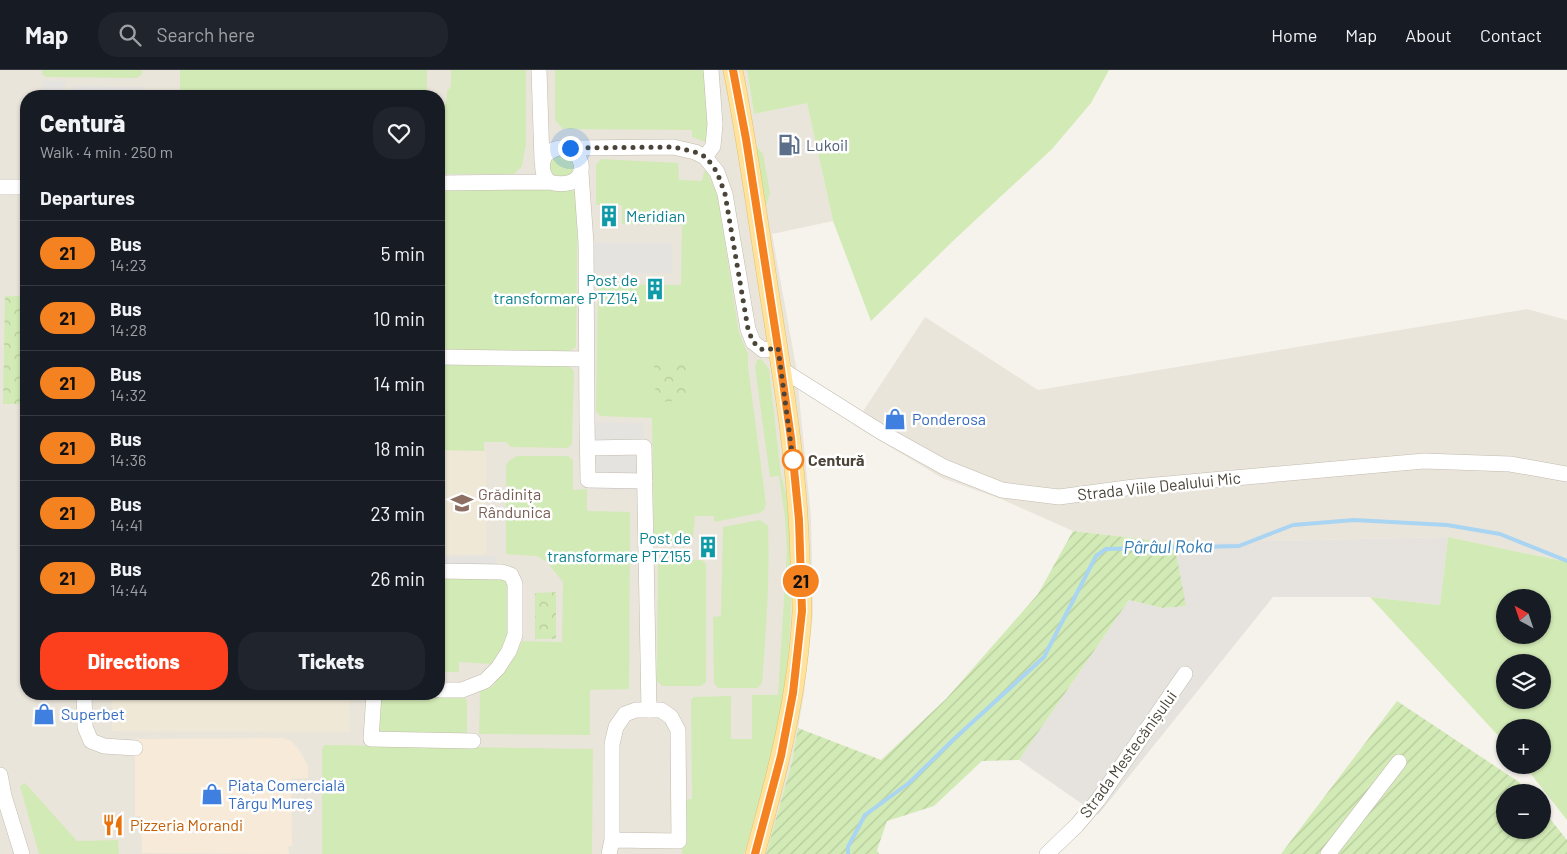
<!DOCTYPE html>
<meta charset="utf-8">
<style>
:root{--surface:#171b24;--page:#20242c;--text:#f1f3f6;--muted:#9ea1a6;--line:#363941;--accent:#fc3f1d}
body{margin:0;font-family:Barlow,sans-serif;background:var(--page);color:var(--text);height:100vh;display:flex;flex-direction:column;font-size:19px;white-space:nowrap}
*{box-sizing:border-box;margin:0}
p{font-size:16px;color:var(--muted)}
.icon{flex:none;width:28px;height:28px;fill:none;stroke:currentColor;stroke-width:2;stroke-linecap:round;stroke-linejoin:round}
.map{position:relative;flex:1;overflow:hidden}
.panel{position:absolute;left:20px;top:20px;width:425px;height:610px;display:flex;flex-direction:column;background:var(--surface);border-radius:20px;box-shadow:0 1px 4px #0004}
.panel>*{flex:none}
.badge{padding:0 10px;border-radius:16px;font-size:18px;line-height:32px}
.needle{width:32px;rotate:320deg}
.buttons{position:absolute;left:1496px;top:519px;display:grid;gap:10px}
.buttons a{display:grid;place-items:center;width:55px;height:55px;border-radius:50%;background:var(--surface);box-shadow:0 1px 4px #0004;font-size:25px}
.you{position:absolute;width:25px;height:25px;margin:-12px;border:4px solid #fff;border-radius:50%;background:#1a73e8;box-shadow:0 0 0 8px #1a73e833}
.map>.badge{position:absolute;translate:-50% -50%;box-shadow:0 0 0 2px #fff}
h2{padding:0 20px;font-size:19px;line-height:45px}
.round{display:grid;place-items:center;flex:none;width:52px;height:52px;border-radius:20px;background:var(--page)}
.headline{display:flex;align-items:center;justify-content:space-between;height:85px;padding:0 20px}
h1{font-size:24px;font-weight:800;line-height:38px}
.button{display:flex;gap:10px;margin-top:auto;padding:10px 20px}
.button a{flex:1;height:58px;border-radius:20px;background:var(--accent);color:#fff;font-size:20px;font-weight:800;line-height:58px;text-align:center}
.button a+a{background:var(--page);color:var(--text)}
ul{padding:0;list-style:none}
li{display:flex;align-items:center;gap:15px;height:65px;padding:0 20px;border-top:1px solid var(--line)}
li div{flex:1}
li b{display:block;font-size:19px}
li em{font-style:normal}
li .badge{min-width:55px;font-weight:700;text-align:center}
header{display:flex;align-items:center;gap:30px;box-sizing:border-box;height:70px;padding:0 25px;background:var(--surface);border-bottom:1px solid var(--line)}
header strong{font-size:24px}
nav{display:flex;gap:28px;margin-inline-start:auto;font-size:18px}
.search{width:350px;height:45px;background:var(--page);display:flex;align-items:center;gap:12px;box-sizing:border-box;padding:0 18px;border-radius:20px;color:var(--muted);font-size:19px}
.map>svg:first-child{display:block}
.residential{fill:#eae5da;fill-rule:evenodd}
.commercial{fill:#f7ead8}
.industrial{fill:#e6e2dd}
.education{fill:#efe8d6}
.grass{fill:#d2eab5;fill-rule:evenodd}
.forest{fill:url(#forest-crowns)}
.garden{fill:url(#garden-furrows)}
.parking{fill:#e5e3e0}
.lines{fill:none;stroke-linecap:round;stroke-linejoin:round}
.stream{stroke:#a9d4f2;stroke-width:4}
.minor-casing{stroke:#c2bbae;stroke-width:16}
.major-casing{stroke:#e6c16a;stroke-width:20}
.minor{stroke:#fff;stroke-width:15}
.major{stroke:#ffe39c;stroke-width:19}
.line-casing{stroke:#fff;stroke-width:11}
.line{stroke:#f58220;stroke-width:8}
.walk{stroke:#4b4439;stroke-width:5;stroke-dasharray:0 9}
.stop-dot{fill:#fff;stroke:#f58220;stroke-width:2.5}
.labels{text-anchor:middle;stroke-width:5;stroke-linejoin:round;paint-order:stroke}
.service-label{font-size:16px;fill:#4e5e75;stroke:#fff;text-anchor:start}
.culture-label{font-size:16px;fill:#0d838f;stroke:#fff;text-anchor:end}
.shop-label{font-size:16px;fill:#366cbe;stroke:#fff;text-anchor:start}
.stop-label{font-size:16px;font-weight:bold;fill:#4b4439;stroke:#fff;text-anchor:start}
.street-label{font-size:16px;fill:#4b4439;stroke:#fff}
.education-label{font-size:16px;fill:#785e54;stroke:#fff;text-anchor:start}
.food-label{font-size:16px;fill:#c56008;stroke:#fff;text-anchor:start}
.water-label{font-size:18px;font-style:italic;fill:#2e7ab2;stroke:#fff}
</style>
<header>
<strong>Map</strong>
<div class="search"><svg class="icon" aria-label="search" viewBox="0 0 24 24"><circle cx="10" cy="10" r="6"/><path d="M15 15l6 6"/></svg>Search here</div>
<nav><a>Home</a><a>Map</a><a>About</a><a>Contact</a></nav>
</header>
<div class="map">
<svg width="1567" height="784" viewBox="0 0 1567 784">
<defs>
<pattern id="forest-crowns" width="20" height="18" patternUnits="userSpaceOnUse" patternTransform="scale(1.25)"><rect width="20" height="18" fill="#d2eab5"/><path d="M2 6a3 3 0 1 1 6 0M12 15a3 3 0 1 1 6 0" fill="none" stroke="#b6ca9c"/></pattern>
<pattern id="garden-furrows" width="10" height="10" patternUnits="userSpaceOnUse" patternTransform="scale(1.25)"><rect width="10" height="10" fill="#d2eab5"/><path d="M-1 1l2-2M0 10L10 0M9 11l2-2" fill="none" stroke="#b6ca9c"/></pattern>
</defs>
<rect width="100%" height="100%" fill="#f6f3ec"/>
<g class="residential">
<path d="M 0,0 L 747,0 L 754,44 L 807,32 L 833,151 L 772,164 L 796,296 L 811,447 L 813,543 L 804,624 L 792,692 L 766,784 L 0,784 ZM 26,26 L 439,26 L 439,624 L 26,624 Z"/>
<path d="M 1527,239 L 1567,250 L 1567,492 L 1448,467 L 1174,473 L 1073,461 L 1001,429 L 942,408 L 854,355 L 925,247 L 1038,320 Z"/>
</g>
<path class="commercial" d="M 282,668 L 291,671 L 298,678 L 308,696 L 308,708 L 291,709 L 292,776 L 288,776 L 289,784 L 142,783 L 141,746 L 135,746 L 135,669 Z"/>
<path class="industrial" d="M 1448,467 L 1440,535 L 1370,527 L 1273,527 L 1098,745 L 1019,690 L 1129,530 L 1163,538 L 1185,536 L 1174,473 Z"/>
<g class="education">
<path d="M 439,380 L 486,381 L 486,484 L 439,485 Z"/>
<path d="M 112,624 L 350,624 L 349,662 L 112,661 Z"/>
</g>
<g class="grass">
<path d="M 42,0 L 142,0 L 142,4 L 137,8 L 46,7 L 42,4 Z"/>
<rect x="180" y="0" width="247" height="26"/>
<path d="M 451,0 L 526,0 L 526,73 L 522,96 L 514,104 L 443,104 L 439,100 L 439,34 L 446,34 L 447,22 L 451,16 Z"/>
<path d="M 555,0 L 707,0 L 712,53 L 706,72 L 692,67 L 692,60 L 563,59 L 555,50 Z"/>
<path d="M 747,0 L 1109,0 L 1091,33 L 1052,79 L 955,169 L 871,251 L 833,151 L 807,33 L 754,44 Z"/>
<path d="M 755,75 L 763,84 L 770,123 L 765,139 Z"/>
<path d="M 569,84 L 578,96 L 568,107 L 552,105 L 548,91 L 552,87 Z"/>
<path d="M 601,89 L 678,93 L 679,110 L 702,111 L 704,101 L 708,103 L 718,128 L 739,263 L 748,284 L 748,297 L 766,434 L 764,440 L 759,443 L 714,452 L 714,446 L 695,446 L 693,468 L 685,474 L 658,474 L 654,470 L 652,348 L 600,346 L 596,341 L 598,220 L 601,214 L 681,215 L 682,155 L 622,154 L 622,135 L 596,135 L 596,95 Z"/>
<path d="M 570,118 L 578,124 L 576,277 L 570,281 L 439,281 L 439,119 Z"/>
<path d="M 761,289 L 769,299 L 781,406 C 789,428 789,454 790,477 C 794,546 788,618 772,685 C 764,718 753,751 744,784 L 682,784 L 683,730 L 692,729 L 691,630 L 694,627 L 731,626 L 731,669 L 752,669 L 752,625 L 778,625 L 787,481 L 785,448 L 779,406 L 770,407 L 755,297 L 757,290 Z"/>
<path d="M 439,295 L 569,296 L 574,301 L 572,374 L 568,378 L 511,377 L 506,372 L 484,372 L 484,381 L 439,380 Z"/>
<path d="M 517,386 L 568,386 L 573,390 L 573,420 L 587,419 L 587,441 L 630,442 L 629,619 L 590,620 L 590,665 L 479,664 L 480,621 L 493,616 L 516,585 L 522,571 L 562,572 L 563,512 L 547,492 L 537,486 L 506,484 L 506,395 L 510,390 Z"/>
<path d="M 760,450 L 768,456 C 770,509 766,560 762,613 L 757,618 L 718,618 L 714,613 L 713,547 L 721,546 L 723,457 Z"/>
<path d="M 1448,467 L 1567,492 L 1567,750 L 1524,695 L 1542,695 L 1542,658 L 1505,658 L 1505,673 L 1370,527 L 1440,535 ZM 1505,528 L 1542,528 L 1542,565 L 1505,565 ZM 1505,592 L 1542,592 L 1542,630 L 1505,630 Z"/>
<path d="M 662,489 L 702,490 L 706,494 L 706,612 L 701,616 L 662,616 L 657,611 L 658,493 Z"/>
<path d="M 439,508 L 506,508 L 509,512 L 510,568 L 492,594 L 459,592 L 459,602 L 439,602 Z"/>
<path d="M 460,622 L 467,631 L 467,666 L 379,666 L 378,628 L 382,624 Z"/>
<path d="M 325,675 L 593,679 L 592,784 L 322,784 L 322,679 Z"/>
<path d="M 25,713 L 77,771 L 118,770 L 119,784 L 39,784 L 20,716 Z"/>
</g>
<g class="forest">
<path d="M 5,226 L 26,226 L 26,334 L 3,334 Z"/>
<path d="M 687,293 L 687,324 L 679,331 L 656,332 L 654,294 Z"/>
<path d="M 556,522 L 556,569 L 535,569 L 535,523 Z"/>
</g>
<g class="garden">
<path d="M 1073,461 L 1174,473 L 1186,536 L 1163,538 L 1129,530 L 1019,690 L 982,691 L 934,736 L 887,751 L 877,780 L 879,784 L 766,784 L 792,692 L 798,658 L 881,690 L 947,628 L 1038,524 Z"/>
<path d="M 1397,631 L 1519,712 L 1527,722 L 1505,722 L 1505,760 L 1542,760 L 1543,740 L 1567,770 L 1567,784 L 1281,784 Z"/>
</g>
<g class="parking">
<rect x="42" y="11" width="23" height="15"/>
<path d="M 73,16 L 142,17 L 142,26 L 73,26 Z"/>
<rect x="586" y="173" width="86" height="30"/>
<path d="M 587,352 L 643,353 L 646,421 L 589,419 Z"/>
<path d="M 496,486 L 496,495 L 439,495 L 439,487 Z"/>
</g>
<g class="lines">
<path class="stream" d="M 848,784 L 848,777 L 865,745 L 909,713 L 954,669 L 1044,587 L 1096,486 L 1106,479 L 1239,476 L 1293,455 L 1354,450 L 1447,455 L 1500,464 L 1567,491"/>
<g class="minor-casing">
<g id="minor">
<path d="M 539,0 L 542,91"/>
<path d="M 570,78 L 673,77 L 695,82 L 705,87 L 717,102 L 725,124 L 748,259 L 753,272 L 763,280 L 779,278"/>
<path d="M 705,87 L 713,76 L 715,54 L 711,0"/>
<path d="M 581,103 L 586,173 L 587,352 L 588,410 L 645,411"/>
<path d="M 439,113 L 549,112 C 602,125 582,56 545,85 C 541,95 541,103 549,112"/>
<path d="M 0,117 L 26,117"/>
<path d="M 439,287 L 586,289"/>
<path d="M 781,299 L 881,362 L 944,397 L 1002,420 L 1059,427 L 1134,417 L 1424,391 L 1510,394 L 1567,404"/>
<path d="M 588,378 L 644,377 L 649,640"/>
<path d="M 439,501 L 502,502 L 511,505 L 515,514 L 515,565 L 509,581 L 498,598 L 485,611 L 462,620 L 439,620"/>
<path d="M 84,624 L 85,657 L 91,671 L 104,676 L 135,678"/>
<path d="M 374,624 L 371,669 L 473,671"/>
<path d="M 0,705 L 4,726 L 22,784"/>
<path d="M 609,784 L 612,770 L 612,674 L 616,657 L 625,644 L 636,640 L 661,640 L 671,647 L 678,660 L 679,771 L 612,770"/>
<path d="M 1047,784 L 1077,755 L 1098,730 L 1185,604"/>
<path d="M 1328,784 L 1399,692"/>
</g>
</g>
<g class="major-casing">
<path id="major" d="M 733,0 C 748,76 758,152 770,228 C 784,315 798,402 800,490 C 801,507 802,524 802,542 C 798,624 777,704 755,784"/>
</g>
<use href="#minor" class="minor"/>
<use href="#major" class="major"/>
</g>
<g class="lines">
<g class="line-casing">
<path id="line" d="M 733,0 L 746,69 L 778,278 L 791,368 L 799,450 L 802,541 L 793,623 L 781,686 L 755,784"/>
</g>
<use href="#line" class="line"/>
<path class="walk" d="M 570,78 L 673,77 L 695,82 L 706,87 L 717,102 L 725,124 L 748,259 L 753,272 L 763,280 L 778,278 L 793,390"/>
</g>
<defs>
<g id="fuel-bare" transform="scale(1.725)"><path d="M-5.5-6h7V0h2V4h1.3V-2.5L3-4.5l.8-.8L6-3V5H2.5V1h-1V6h-7ZM-4.2-4.7v3.2H.2V-4.7Z" fill="#5c6f8a" stroke="#fff" stroke-width="2.5" paint-order="stroke"/></g>
<g id="building-bare" transform="scale(1.725)"><path d="M-4-6H4V6H1V3H-1V6H-4ZM-2.5-4.3h1.7v1.8h-1.7ZM.8-4.3h1.7v1.8H.8ZM-2.5-1h1.7V.8h-1.7ZM.8-1h1.7V.8H.8Z" fill="#0f9aa8" stroke="#fff" stroke-width="2.5" paint-order="stroke"/></g>
<g id="shop-bare" transform="scale(1.725)"><path d="M-5-2.5h2.3a2.7 3.5 0 0 1 5.4 0H5L5.5 6h-11ZM-1.5-2.5h3a1.5 2.3 0 0 0-3 0Z" fill="#3f7fe0" stroke="#fff" stroke-width="2.5" paint-order="stroke"/></g>
<g id="school-bare" transform="scale(1.725)"><path d="M0-5L7-2L0 1L-7-2ZM-4 1L0 2.5L4 1V4Q0 6-4 4Z" fill="#8d6e63" stroke="#fff" stroke-width="2.5" paint-order="stroke"/></g>
<g id="restaurant-bare" transform="scale(1.725)"><path d="M-5-6h1v4h1v-4h1v4h1v-4h1v5L-1.5 .5V6h-2V.5L-5-1ZM5-6V6H3V1.5H1.5Q1.5-4 5-6Z" fill="#e8710a" stroke="#fff" stroke-width="2.5" paint-order="stroke"/></g>
</defs>
<g fill-rule="evenodd">
<use href="#fuel-bare" x="789" y="75"/>
<use href="#building-bare" x="609" y="146"/>
<use href="#building-bare" x="655" y="219"/>
<use href="#shop-bare" x="895" y="349"/>
<use href="#school-bare" x="462" y="433"/>
<use href="#building-bare" x="708" y="477"/>
<use href="#shop-bare" x="44" y="644"/>
<use href="#shop-bare" x="212" y="724"/>
<use href="#restaurant-bare" x="113" y="755"/>
</g>
<circle class="stop-dot" cx="793" cy="390" r="10"/>
<g class="labels">
<g class="service-label">
<text x="806" y="81">Lukoil</text>
</g>
<g class="culture-label">
<text x="626" y="152" text-anchor="start">Meridian</text>
<text x="638" y="216">Post de<tspan x="638" dy="18">transformare PTZ154</tspan></text>
<text x="691" y="474">Post de<tspan x="691" dy="18">transformare PTZ155</tspan></text>
</g>
<g class="shop-label">
<text x="912" y="355">Ponderosa</text>
<text x="61" y="650">Superbet</text>
<text x="228" y="721">Piața Comercială<tspan x="228" dy="18">Târgu Mureș</tspan></text>
</g>
<g class="stop-label">
<text x="808" y="396">Centură</text>
</g>
<g class="street-label">
<text transform="translate(1159 416) rotate(-6)" y="6">Strada Viile Dealului Mic</text>
<text transform="translate(1128 684) rotate(-54)" y="6">Strada Mestecănișului</text>
</g>
<g class="education-label">
<text x="478" y="430">Grădinița<tspan x="478" dy="18">Rândunica</tspan></text>
</g>
<g class="food-label">
<text x="130" y="761">Pizzeria Morandi</text>
</g>
<g class="water-label">
<text transform="translate(1168 477) rotate(-1)" y="6">Pârâul Roka</text>
</g>
</g>
</svg>
<div class="buttons">
<a><svg class="needle" viewBox="-14 -14 28 28"><path d="M0-13l5 13h-10z" fill="#e53935"/><path d="M0 13l5-13h-10z" fill="#9ea1a6"/></svg></a>
<a><svg class="icon" aria-label="layers" viewBox="0 0 24 24"><path d="M12 4l9 5-9 5-9-5zM3 14l9 5 9-5"/></svg></a>
<a>+</a>
<a>−</a>
</div>
<div class="you" style="left:570px;top:78px"></div>
<b class="badge" style="left:801px;top:511px;background:#f58220;color:#111">21</b>
<section class="panel">
<div class="headline"><div><h1>Centură</h1><p>Walk · 4 min · 250 m</p></div><a class="round"><svg class="icon" aria-label="heart" viewBox="0 0 24 24"><path d="M12 20l-8-8c-3-5 5-10 8-4 3-6 11-1 8 4z"/></svg></a></div>
<h2>Departures</h2>
<ul>
<li><span class="badge" style="background:#f58220;color:#111">21</span><div><b>Bus</b><p>14:23</p></div><em>5 min</em></li>
<li><span class="badge" style="background:#f58220;color:#111">21</span><div><b>Bus</b><p>14:28</p></div><em>10 min</em></li>
<li><span class="badge" style="background:#f58220;color:#111">21</span><div><b>Bus</b><p>14:32</p></div><em>14 min</em></li>
<li><span class="badge" style="background:#f58220;color:#111">21</span><div><b>Bus</b><p>14:36</p></div><em>18 min</em></li>
<li><span class="badge" style="background:#f58220;color:#111">21</span><div><b>Bus</b><p>14:41</p></div><em>23 min</em></li>
<li><span class="badge" style="background:#f58220;color:#111">21</span><div><b>Bus</b><p>14:44</p></div><em>26 min</em></li>
</ul>
<div class="button"><a>Directions</a><a>Tickets</a></div>
</section>
</div>
